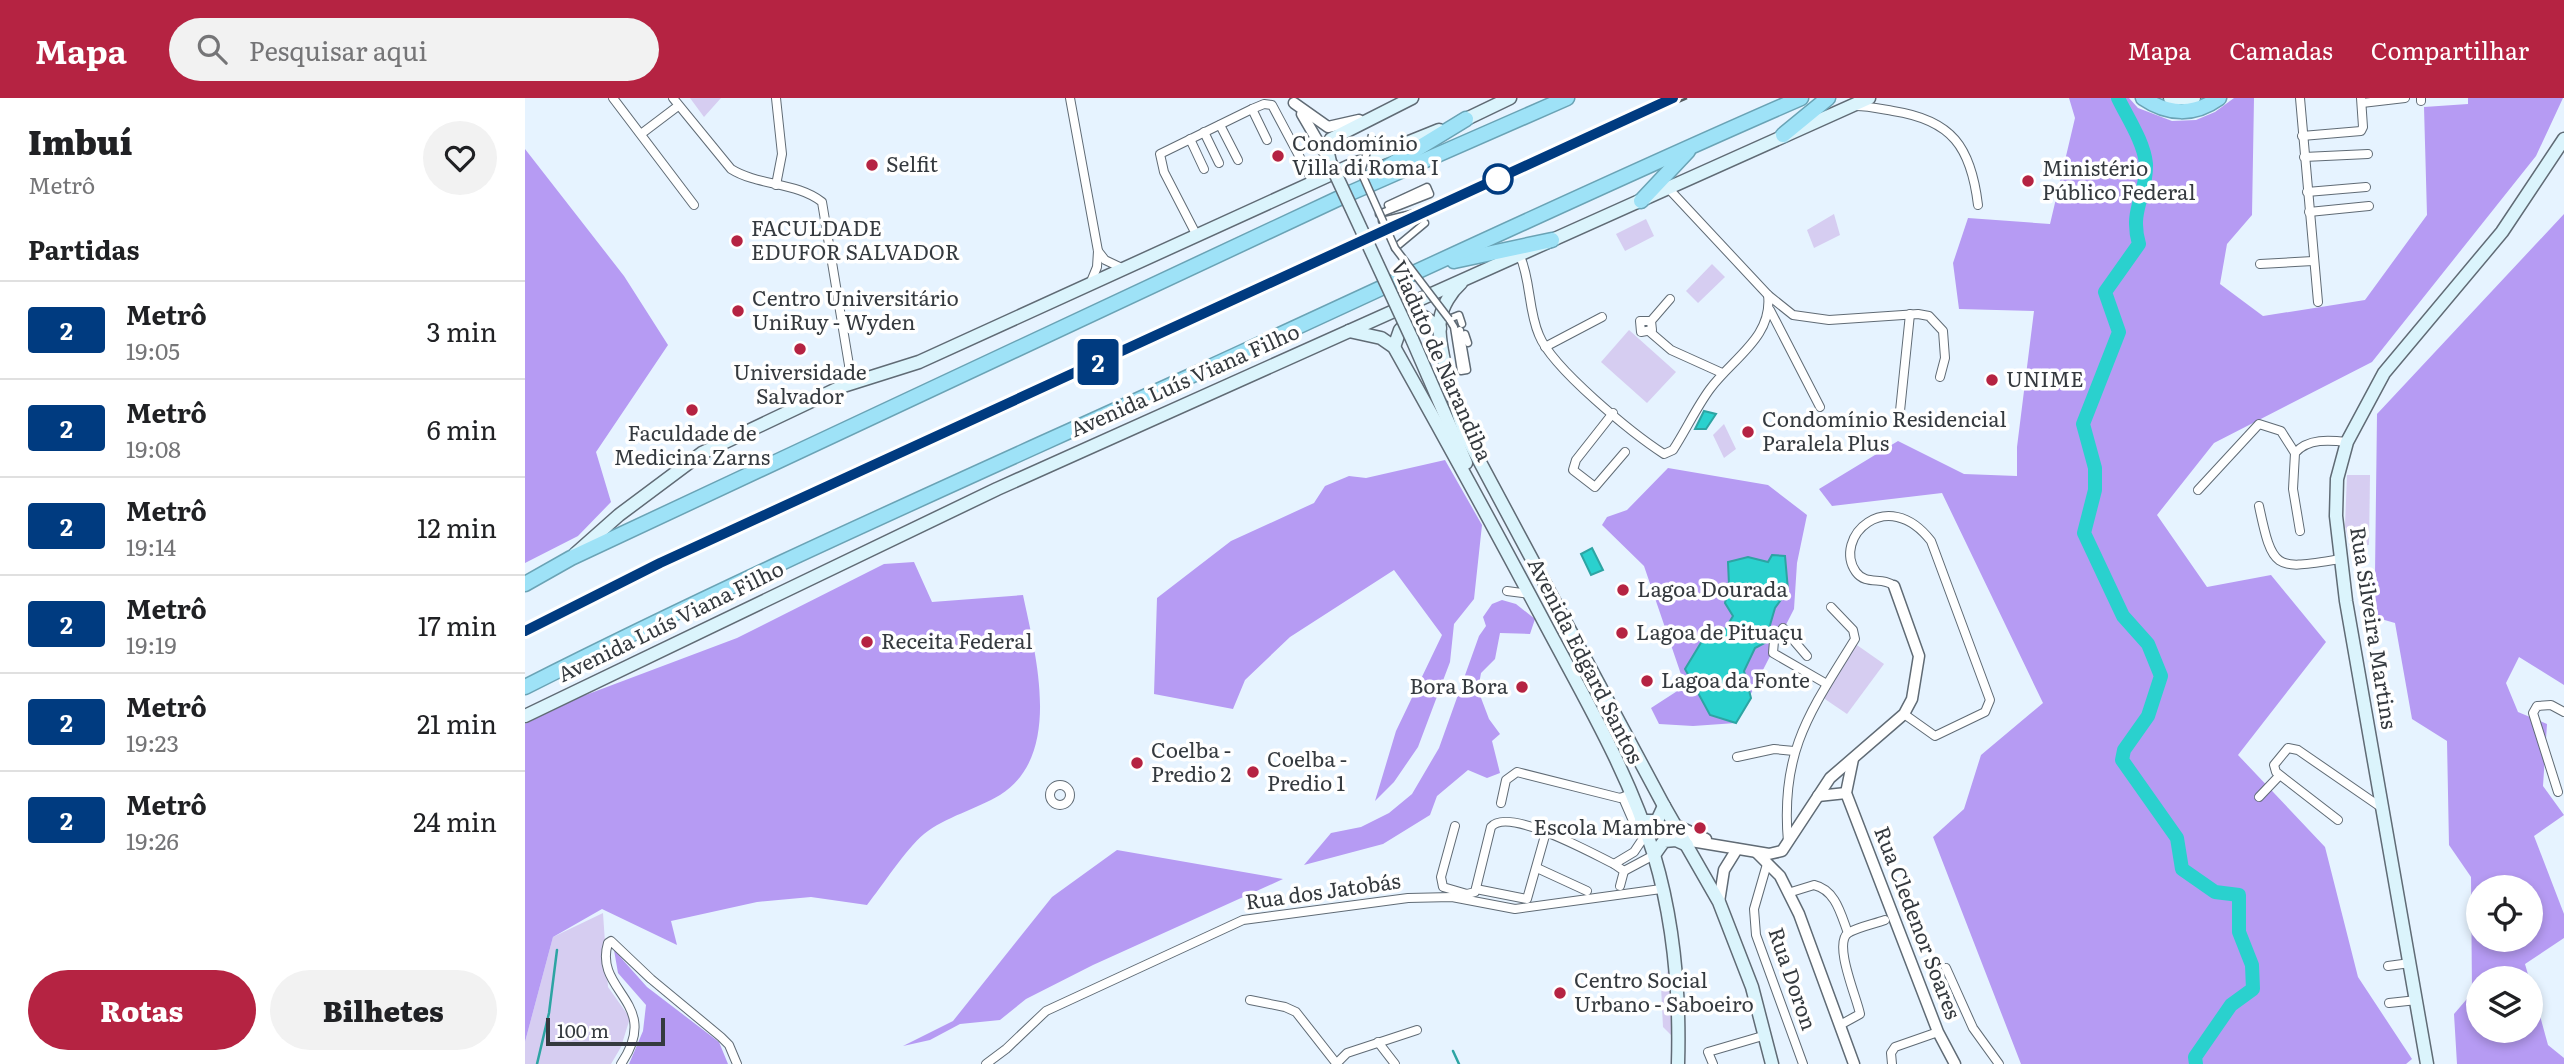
<!DOCTYPE html>
<html lang="pt">
<meta charset="utf-8">
<style>
:root{--surface:#fff;--page:#f2f2f2;--text:#202124;--muted:#757577;--line:#e0e0e0;--accent:#b52342}
body{margin:0;font-family:Literata,serif;background:var(--page);color:var(--text);height:100vh;display:flex;flex-direction:column;font-size:26px;white-space:nowrap}
*{box-sizing:border-box;margin:0}
p{font-size:23px;color:var(--muted)}
.icon{flex:none;width:38px;height:38px;fill:none;stroke:currentColor;stroke-width:2;stroke-linecap:round;stroke-linejoin:round}
.map{position:relative;flex:1;overflow:hidden}
.drawer{display:flex;flex-direction:column;background:var(--surface);width:525px}
.drawer>*{flex:none}
.badge{padding:0 14px;border-radius:5px;font-size:24px;line-height:46px}
.tools{position:absolute;left:1941px;top:777px;display:grid;gap:14px}
.tools a{display:grid;place-items:center;width:77px;height:77px;border-radius:50%;background:var(--surface);box-shadow:0 4px 10px #0003;font-size:35px}
.scale{position:absolute;left:21px;bottom:18px;width:119px;box-sizing:border-box;padding-left:7px;border:4px solid #353a3f;border-top:0;font-size:19px;line-height:24px;white-space:nowrap;color:#353a3f;-webkit-text-stroke:5px #fff;paint-order:stroke}
.map>.badge{position:absolute;translate:-50% -50%;box-shadow:0 0 0 4px #fff}
h2{padding:0 28px;font-size:26px;line-height:63px}
.round{display:grid;place-items:center;flex:none;width:74px;height:74px;border-radius:37px;background:var(--page)}
.overview{display:flex;align-items:center;justify-content:space-between;height:119px;padding:0 28px}
h1{font-size:33px;font-weight:800;line-height:52px}
.cta{display:flex;gap:14px;margin-top:auto;padding:14px 28px}
.cta a{flex:1;height:80px;border-radius:42px;background:var(--accent);color:#fff;font-size:28px;font-weight:800;line-height:80px;text-align:center}
.cta a+a{background:var(--page);color:var(--text)}
ul{padding:0;list-style:none}
li{display:flex;align-items:center;gap:21px;height:98px;padding:0 28px;border-top:2px solid var(--line)}
li div{flex:1}
li b{display:block;font-size:26px}
li em{font-style:normal}
li .badge{min-width:77px;font-weight:700;text-align:center}
header{display:flex;align-items:center;gap:42px;box-sizing:border-box;height:98px;padding:0 35px;background:var(--accent);color:#fff}
header strong{font-size:33px}
nav{display:flex;gap:38px;margin-inline-start:auto;font-size:24px}
.search{width:490px;height:63px;background:var(--page);display:flex;align-items:center;gap:18px;box-sizing:border-box;padding:0 24px;border-radius:38px;color:var(--muted);font-size:26px}
main{display:flex;flex:1;min-height:0}
.map>svg:first-child{display:block}
.green{fill:#d6cdf1}
.forest{fill:#b69bf3;fill-rule:evenodd}
.water{fill:#2ad1ce;stroke:#2da4a3;stroke-width:2}
.lines{fill:none;stroke-linecap:round;stroke-linejoin:round}
.stream{stroke:#2da4a3;stroke-width:2.5}
.river{stroke:#2ad1ce;stroke-width:14}
.pedestrian-casing{stroke:#606b75;stroke-width:9}
.minor-casing{stroke:#606b75;stroke-width:10}
.tertiary-casing{stroke:#606b75;stroke-width:13}
.secondary-casing{stroke:#606b75;stroke-width:15}
.trunk-casing{stroke:#6aa3b5;stroke-width:17}
.pedestrian{stroke:#fff;stroke-width:6}
.minor{stroke:#fff;stroke-width:8}
.tertiary{stroke:#fff;stroke-width:10}
.secondary{stroke:#dbf4fc;stroke-width:12}
.trunk{stroke:#9ee2f7;stroke-width:14}
.rail{stroke:#545a60;stroke-width:2.5;stroke-dasharray:12 12;stroke-linecap:butt}
.pedestrian-bridge-casing{stroke:#606b75;stroke-width:9;stroke-linecap:butt}
.secondary-bridge-casing{stroke:#606b75;stroke-width:15;stroke-linecap:butt}
.pedestrian-bridge{stroke:#fff;stroke-width:6}
.secondary-bridge{stroke:#dbf4fc;stroke-width:12}
.line-casing{stroke:#fff;stroke-width:16}
.line{stroke:#003b80;stroke-width:10}
.poi-dot{fill:#b52342;stroke:#fff;stroke-width:2.5}
.stop-dot{fill:#fff;stroke:#003b80;stroke-width:3.5}
.labels{text-anchor:middle;stroke-width:7;stroke-linejoin:round;paint-order:stroke}
.poi-label{font-size:21px;fill:#353a3f;stroke:#fff;text-anchor:start}
.street-label{font-size:21px;fill:#353a3f;stroke:#fff}
</style>
<header>
<strong>Mapa</strong>
<div class="search"><svg class="icon" aria-label="search" viewBox="0 0 24 24"><circle cx="10" cy="10" r="6"/><path d="M15 15l6 6"/></svg>Pesquisar aqui</div>
<nav><a>Mapa</a><a>Camadas</a><a>Compartilhar</a></nav>
</header>
<main>
<section class="drawer">
<div class="overview"><div><h1>Imbuí</h1><p>Metrô</p></div><a class="round"><svg class="icon" aria-label="heart" viewBox="0 0 24 24"><path d="M12 20l-8-8c-3-5 5-10 8-4 3-6 11-1 8 4z"/></svg></a></div>
<h2>Partidas</h2>
<ul>
<li><span class="badge" style="background:#003b80;color:#fff">2</span><div><b>Metrô</b><p>19:05</p></div><em>3 min</em></li>
<li><span class="badge" style="background:#003b80;color:#fff">2</span><div><b>Metrô</b><p>19:08</p></div><em>6 min</em></li>
<li><span class="badge" style="background:#003b80;color:#fff">2</span><div><b>Metrô</b><p>19:14</p></div><em>12 min</em></li>
<li><span class="badge" style="background:#003b80;color:#fff">2</span><div><b>Metrô</b><p>19:19</p></div><em>17 min</em></li>
<li><span class="badge" style="background:#003b80;color:#fff">2</span><div><b>Metrô</b><p>19:23</p></div><em>21 min</em></li>
<li><span class="badge" style="background:#003b80;color:#fff">2</span><div><b>Metrô</b><p>19:26</p></div><em>24 min</em></li>
</ul>
<div class="cta"><a>Rotas</a><a>Bilhetes</a></div>
</section>
<div class="map">
<svg width="2039" height="966" viewBox="0 0 2039 966">
<rect width="100%" height="100%" fill="#e6f3ff"/>
<g class="green">
<path d="M 165,0 L 196,0 L 179,19 Z"/>
<path d="M 1309,116 L 1315,137 L 1289,150 L 1282,132 Z"/>
<path d="M 1121,121 L 1129,138 L 1100,153 L 1091,136 Z"/>
<path d="M 1187,166 L 1200,179 L 1173,205 L 1161,193 Z"/>
<path d="M 1104,232 L 1151,274 L 1122,305 L 1076,264 Z"/>
<path d="M 1199,326 L 1211,351 L 1199,360 L 1188,337 Z"/>
<path d="M 1822,377 L 1845,377 L 1844,447 L 1825,448 L 1820,428 Z"/>
<path d="M 1329,545 L 1359,566 L 1322,616 L 1294,597 Z"/>
<path d="M 78,815 L 83,889 L 105,920 L 96,949 L 86,966 L 0,966 L 0,944 L 28,839 Z"/>
<path d="M 1144,870 L 1148,939 L 1138,929 L 1136,888 Z"/>
</g>
<g class="forest">
<path d="M 1544,0 L 1604,0 L 1613,10 L 1647,23 L 1671,22 L 1690,14 L 1709,0 L 1729,0 L 1727,117 L 1702,146 L 1695,186 L 1738,218 L 1840,202 L 1902,117 L 1899,9 L 1943,6 L 1943,0 L 2038,0 L 2011,58 L 1847,264 L 1689,345 L 1632,417 L 1682,489 L 1746,477 L 1801,544 L 1713,657 L 1800,749 L 1833,879 L 1887,961 L 1881,966 L 1496,966 L 1408,739 L 1439,711 L 1456,657 L 1518,605 L 1417,395 L 1307,408 L 1294,391 L 1373,343 L 1439,376 L 1492,378 L 1492,349 L 1509,213 L 1434,211 L 1428,165 L 1443,120 L 1525,126 L 1550,20 Z"/>
<path d="M 0,51 L 99,178 L 143,247 L 71,354 L 86,404 L 53,438 L 0,465 Z"/>
<path d="M 2039,116 L 2039,587 L 1994,559 L 1981,585 L 1993,614 L 2022,626 L 2018,688 L 2039,717 L 2009,738 L 2039,816 L 2039,840 L 2000,866 L 2004,880 L 1953,880 L 1953,933 L 2006,933 L 2006,885 L 2023,947 L 2039,960 L 2039,966 L 1932,966 L 1929,916 L 1947,895 L 1946,779 L 1924,747 L 1922,643 L 1887,621 L 1870,525 L 1849,519 L 1839,482 L 1850,477 L 1852,316 ZM 1953,789 L 2006,789 L 2006,842 L 1953,842 Z"/>
<path d="M 920,362 L 957,427 L 949,501 L 929,526 L 925,564 L 893,649 L 869,684 L 850,703 L 871,633 L 917,537 L 869,472 L 765,539 L 720,582 L 708,611 L 629,596 L 632,500 L 706,443 L 789,405 L 800,388 L 824,378 L 841,380 Z"/>
<path d="M 1143,370 L 1243,387 L 1282,417 L 1272,465 L 1269,511 L 1211,625 L 1168,628 L 1134,626 L 1126,610 L 1160,588 L 1119,468 L 1077,427 L 1082,419 L 1102,412 Z"/>
<path d="M 389,464 L 407,504 L 498,497 C 510,555 539,657 475,697 C 452,711 420,719 399,736 C 381,751 357,788 342,807 L 286,799 L 232,804 L 146,823 L 152,847 L 77,811 L 28,839 L 0,944 L 0,626 L 58,598 L 212,540 L 359,466 Z"/>
<path d="M 977,502 L 991,506 L 1010,521 L 1005,536 L 975,535 L 970,561 L 956,575 L 953,592 L 964,621 L 975,636 L 967,643 L 975,675 L 962,680 L 943,672 L 912,698 L 905,717 L 858,746 L 779,767 L 806,735 L 836,729 L 864,715 L 887,696 L 914,650 L 954,538 L 961,528 L 958,519 L 967,506 Z"/>
<path d="M 592,752 L 758,781 L 568,867 L 501,901 L 475,922 L 435,926 L 405,942 L 378,948 L 428,923 L 527,799 Z"/>
<path d="M 89,852 L 122,889 L 194,944 L 203,966 L 104,966 L 118,933 L 121,907 L 93,875 Z"/>
</g>
<g class="water">
<path d="M 1179,313 L 1191,316 L 1181,331 L 1170,331 Z"/>
<path d="M 1067,450 L 1078,472 L 1066,477 L 1056,456 Z"/>
<path d="M 1247,457 L 1260,458 L 1263,492 L 1250,510 L 1243,534 L 1247,541 L 1230,550 L 1219,573 L 1226,600 L 1211,625 L 1185,617 L 1160,571 L 1177,543 L 1199,533 L 1208,518 L 1200,505 L 1204,487 L 1203,464 L 1223,459 L 1243,464 Z"/>
</g>
<g class="lines">
<g class="stream">
<path d="M 928,953 L 934,966"/>
<path d="M 12,966 L 24,915 L 32,852"/>
</g>
<path class="river" d="M 1593,0 C 1602,19 1619,44 1621,66 C 1622,99 1604,111 1614,146 L 1580,194 L 1594,234 L 1558,326 L 1570,370 L 1570,392 L 1559,435 L 1598,518 L 1623,546 L 1636,578 L 1623,618 L 1599,652 L 1597,662 L 1652,740 L 1657,771 L 1690,794 L 1714,797 L 1714,834 L 1727,867 L 1728,891 L 1706,907 L 1670,959 L 1671,966"/>
<g class="pedestrian-casing">
<g id="pedestrian">
<path d="M 854,116 L 905,96 L 902,89 L 863,107 L 864,109 L 901,95 L 864,108"/>
<path d="M 857,123 L 895,114"/>
<path d="M 870,150 L 900,125"/>
<path d="M 937,226 L 934,217 L 924,221 L 929,229 L 936,273 L 942,272 L 935,232 L 933,233 L 937,259"/>
<path d="M 940,236 L 943,245"/>
</g>
</g>
<g class="minor-casing">
<g id="minor">
<path d="M 88,0 L 169,107"/>
<path d="M 148,0 L 206,71 C 233,88 272,84 297,104 L 324,267 L 324,278 L 318,288"/>
<path d="M 545,0 L 573,153 L 572,169 L 565,186"/>
<path d="M 1775,0 L 1793,204"/>
<path d="M 1896,0 L 1896,3"/>
<path d="M 1837,5 L 1880,0"/>
<path d="M 1331,8 C 1343,8 1356,11 1368,13 C 1427,22 1446,49 1453,107"/>
<path d="M 727,11 L 742,42"/>
<path d="M 695,27 L 713,62"/>
<path d="M 679,34 L 694,65"/>
<path d="M 116,36 L 153,8"/>
<path d="M 1777,38 L 1836,33 L 1838,29 L 1836,0"/>
<path d="M 665,41 L 679,71"/>
<path d="M 1779,59 L 1843,56"/>
<path d="M 251,87 L 257,56 L 251,0"/>
<path d="M 1143,90 L 1243,197 L 1268,217 L 1304,222 L 1393,216 L 1404,218 L 1418,233 L 1420,260 L 1415,279"/>
<path d="M 1782,94 L 1841,89"/>
<path d="M 1784,114 L 1844,108"/>
<path d="M 672,138 L 639,74 L 635,56 L 727,11 L 739,6 L 747,7 L 788,84"/>
<path d="M 573,153 L 580,162 L 599,171"/>
<path d="M 995,158 C 1006,183 1003,212 1014,237 C 1027,270 1108,336 1139,356 L 1148,352 C 1161,332 1171,310 1185,291 C 1208,260 1248,239 1243,197"/>
<path d="M 1735,166 L 1788,163"/>
<path d="M 1245,212 L 1295,309"/>
<path d="M 1126,223 L 1115,223 L 1116,234 L 1127,232 L 1126,223 L 1145,201"/>
<path d="M 1125,234 L 1146,252 L 1197,275"/>
<path d="M 1020,249 L 1077,219"/>
<path d="M 1375,313 L 1385,216"/>
<path d="M 1088,315 L 1051,362 L 1048,372 L 1070,389 L 1100,354"/>
<path d="M 1673,392 L 1734,326 L 1756,333 L 1770,355"/>
<path d="M 1734,408 C 1748,475 1751,471 1816,461"/>
<path d="M 1775,433 L 1768,391 L 1770,355 C 1783,340 1805,342 1822,344"/>
<path d="M 1369,488 C 1358,478 1341,488 1331,474 C 1307,440 1362,386 1406,443 L 1465,602 L 1460,614 L 1410,638 L 1379,616"/>
<path d="M 982,493 L 1005,496"/>
<path d="M 1282,558 L 1258,530 L 1249,543 L 1248,555 L 1300,585"/>
<path d="M 1212,659 L 1249,651 L 1269,653"/>
<circle cx="535" cy="697" r="10"/>
<path d="M 2033,694 L 2008,615 L 2012,608 L 2026,607 L 2039,614"/>
<path d="M 1734,699 L 1754,678"/>
<path d="M 976,705 L 981,682 L 992,674 L 1095,700 L 1106,696"/>
<path d="M 1813,722 L 1751,674 L 1749,667 L 1763,650 L 1773,652 L 1857,710"/>
<path d="M 930,728 L 916,779 L 918,789 L 942,796 L 950,794 L 966,729 C 983,708 1068,756 1089,766 L 1099,773 L 1095,788"/>
<path d="M 1263,744 C 1255,653 1285,614 1330,541 L 1328,532 L 1306,509"/>
<path d="M 1089,766 L 1109,754 L 1121,736 L 1108,723 L 1098,700"/>
<path d="M 1242,766 L 1229,811 L 1231,837 L 1278,966"/>
<path d="M 1012,770 L 1062,793"/>
<path d="M 1099,773 L 1129,757"/>
<path d="M 951,791 L 1002,801 L 1021,734"/>
<path d="M 1263,795 L 1289,787 C 1311,792 1316,817 1323,835"/>
<path d="M 1863,868 L 1885,865"/>
<path d="M 1421,870 L 1448,930 L 1474,966"/>
<path d="M 725,902 L 760,909 L 771,914 L 811,965"/>
<path d="M 1864,905 L 1892,902"/>
<path d="M 1315,927 L 1335,916 C 1332,900 1308,846 1323,835 C 1333,829 1349,826 1360,822"/>
<path d="M 853,944 L 870,966"/>
<path d="M 96,966 C 138,904 68,894 83,845 L 86,843 L 126,881 L 196,939 L 204,947 L 212,966"/>
<path d="M 461,966 L 481,951 L 521,913 L 718,822 L 883,800 L 927,799 L 990,811 L 1136,791"/>
<path d="M 811,966 L 822,955 L 892,932"/>
<path d="M 1188,966 L 1183,954 L 1241,937"/>
<path d="M 1367,966 L 1366,955 L 1370,949 L 1413,934"/>
</g>
</g>
<g class="tertiary-casing">
<g id="tertiary">
<path d="M 769,5 L 803,29 L 834,22"/>
<path d="M 777,16 L 802,59"/>
<path d="M 1328,661 L 1321,695 L 1413,934 L 1430,966"/>
<path d="M 1293,698 L 1321,695"/>
<path d="M 1151,727 L 1181,741"/>
<path d="M 1160,742 L 1244,756 L 1257,753 L 1305,680 L 1379,616 L 1387,601 L 1394,558 L 1369,488"/>
<path d="M 1232,755 L 1255,778 L 1274,816 L 1329,966"/>
<path d="M 1194,804 L 1199,772 L 1212,751"/>
</g>
</g>
<g class="secondary-casing">
<g id="secondary">
<path d="M 1645,0 L 1669,0"/>
<path d="M 935,24 L 985,0"/>
<path d="M 805,64 L 802,51 L 806,41 L 887,0"/>
<path d="M 936,185 C 926,194 917,208 915,222 C 911,247 932,314 941,338 L 1139,708 L 1194,804 L 1227,889 L 1247,966"/>
<path d="M 824,233 L 856,240 L 869,249 C 919,338 968,428 1016,518 C 1057,596 1103,672 1129,757 C 1149,824 1155,897 1153,966"/>
<path d="M 887,241 L 941,365"/>
<path d="M 869,249 L 875,232 L 886,220 L 899,219 L 915,230"/>
<path d="M 50,456 L 94,417 L 177,355 L 318,288 L 394,264 L 822,69 L 914,32"/>
<path d="M 0,618 L 472,391 L 1344,0"/>
<path d="M 1116,723 L 1132,723 L 1139,708"/>
<path d="M 1129,757 L 1139,743 L 1151,742 L 1162,747"/>
<path d="M 1902,966 L 1821,503 L 1811,418 L 1812,381 L 1822,344 L 1859,275 L 1977,134 L 2039,41"/>
</g>
</g>
<g class="trunk-casing">
<g id="trunk">
<path d="M 1618,0 C 1643,17 1669,18 1694,0"/>
<path d="M 1258,37 L 1303,0"/>
<path d="M 846,79 L 941,21"/>
<path d="M 1116,103 L 1163,53"/>
<path d="M 929,163 L 1027,142"/>
<path d="M 0,486 L 46,460 L 823,96 L 1042,0"/>
<path d="M 0,589 C 221,477 447,378 672,275 C 873,183 1073,88 1276,0"/>
</g>
</g>
<use href="#pedestrian" class="pedestrian"/>
<use href="#minor" class="minor"/>
<use href="#tertiary" class="tertiary"/>
<use href="#secondary" class="secondary"/>
<use href="#trunk" class="trunk"/>
<path class="rail" d="M 0,540 L 126,475 L 1162,0"/>
<g class="pedestrian-bridge-casing">
<path id="pedestrian-bridge" d="M 847,37 L 836,74 L 870,150 L 924,221"/>
</g>
<g class="secondary-bridge-casing">
<path id="secondary-bridge" d="M 805,64 L 887,241"/>
</g>
<use href="#pedestrian-bridge" class="pedestrian-bridge"/>
<use href="#secondary-bridge" class="secondary-bridge"/>
</g>
<g class="lines">
<g class="line-casing">
<path id="line" d="M 0,533 L 135,465 L 1148,0"/>
</g>
<use href="#line" class="line"/>
</g>
<g class="poi-dot">
<circle cx="753" cy="58" r="7"/>
<circle cx="347" cy="67" r="7"/>
<circle cx="1503" cy="83" r="7"/>
<circle cx="212" cy="143" r="7"/>
<circle cx="213" cy="213" r="7"/>
<circle cx="275" cy="251" r="7"/>
<circle cx="1467" cy="282" r="7"/>
<circle cx="167" cy="312" r="7"/>
<circle cx="1223" cy="334" r="7"/>
<circle cx="1098" cy="492" r="7"/>
<circle cx="1097" cy="535" r="7"/>
<circle cx="342" cy="544" r="7"/>
<circle cx="1122" cy="583" r="7"/>
<circle cx="997" cy="589" r="7"/>
<circle cx="612" cy="665" r="7"/>
<circle cx="728" cy="674" r="7"/>
<circle cx="1175" cy="730" r="7"/>
<circle cx="1035" cy="895" r="7"/>
</g>
<circle class="stop-dot" cx="973" cy="81" r="14"/>
<g class="labels">
<g class="poi-label">
<text x="767" y="53">Condomínio<tspan x="767" dy="24">Villa di Roma I</tspan></text>
<text x="361" y="74">Selfit</text>
<text x="1517" y="78">Ministério<tspan x="1517" dy="24">Público Federal</tspan></text>
<text x="226" y="138">FACULDADE<tspan x="226" dy="24">EDUFOR SALVADOR</tspan></text>
<text x="227" y="208">Centro Universitário<tspan x="227" dy="24">UniRuy - Wyden</tspan></text>
<text x="275" y="282" text-anchor="middle">Universidade<tspan x="275" dy="24">Salvador</tspan></text>
<text x="1481" y="289">UNIME</text>
<text x="1237" y="329">Condomínio Residencial<tspan x="1237" dy="24">Paralela Plus</tspan></text>
<text x="167" y="343" text-anchor="middle">Faculdade de<tspan x="167" dy="24">Medicina Zarns</tspan></text>
<text x="1112" y="499">Lagoa Dourada</text>
<text x="1111" y="542">Lagoa de Pituaçu</text>
<text x="356" y="551">Receita Federal</text>
<text x="1136" y="590">Lagoa da Fonte</text>
<text x="983" y="596" text-anchor="end">Bora Bora</text>
<text x="626" y="660">Coelba -<tspan x="626" dy="24">Predio 2</tspan></text>
<text x="742" y="669">Coelba -<tspan x="742" dy="24">Predio 1</tspan></text>
<text x="1161" y="737" text-anchor="end">Escola Mambre</text>
<text x="1049" y="890">Centro Social<tspan x="1049" dy="24">Urbano - Saboeiro</tspan></text>
</g>
<g class="street-label">
<text transform="translate(916 263) rotate(66)" y="7">Viaduto de Narandiba</text>
<text transform="translate(660 283) rotate(-24)" y="7">Avenida Luís Viana Filho</text>
<text transform="translate(146 524) rotate(-26)" y="7">Avenida Luís Viana Filho</text>
<text transform="translate(1848 530) rotate(81)" y="7">Rua Silveira Martins</text>
<text transform="translate(1060 563) rotate(63)" y="7">Avenida Edgard Santos</text>
<text transform="translate(798 794) rotate(-8)" y="7">Rua dos Jatobás</text>
<text transform="translate(1392 825) rotate(69)" y="7">Rua Cledenor Soares</text>
<text transform="translate(1267 881) rotate(71)" y="7">Rua Doron</text>
</g>
</g>
</svg>
<div class="tools">
<a><svg class="icon" aria-label="locate" viewBox="0 0 24 24"><circle cx="12" cy="12" r="6"/><path d="M12 2v4M12 18v4M2 12h4M18 12h4"/></svg></a>
<a><svg class="icon" aria-label="layers" viewBox="0 0 24 24"><path d="M12 4l9 5-9 5-9-5zM3 14l9 5 9-5"/></svg></a>
</div>
<div class="scale">100 m</div>
<b class="badge" style="left:573px;top:264px;background:#003b80;color:#fff">2</b>
</div>
</main>
